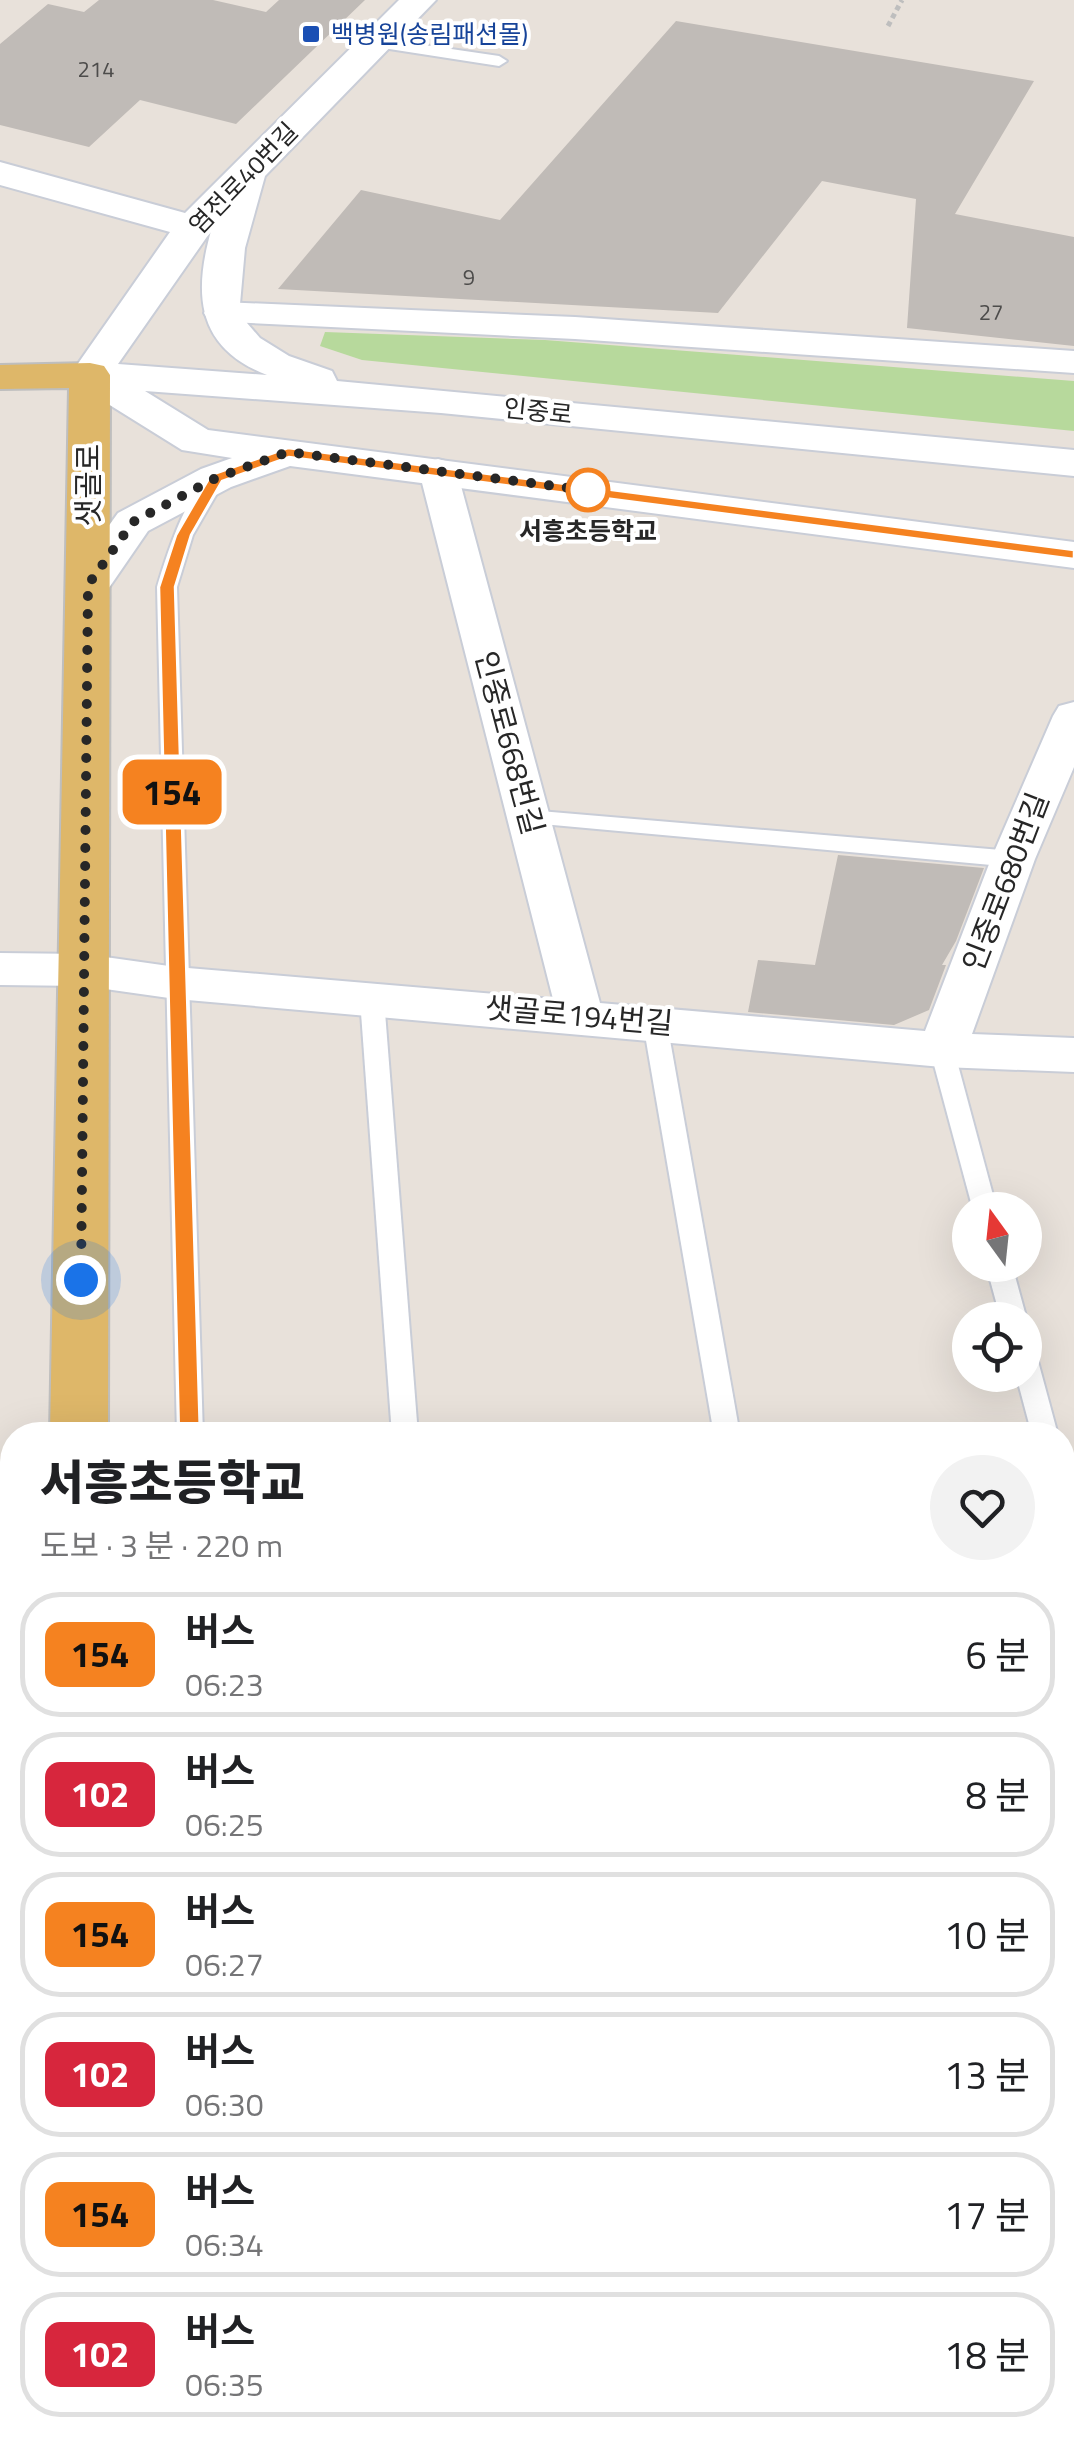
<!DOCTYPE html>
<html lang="ko">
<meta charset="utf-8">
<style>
:root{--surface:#fff;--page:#f2f2f2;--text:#202124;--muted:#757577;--line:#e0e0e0}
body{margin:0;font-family:"Titillium Web","Noto Sans KR",sans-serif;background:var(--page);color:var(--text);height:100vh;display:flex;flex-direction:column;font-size:38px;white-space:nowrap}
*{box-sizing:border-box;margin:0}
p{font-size:32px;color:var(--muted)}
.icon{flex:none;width:55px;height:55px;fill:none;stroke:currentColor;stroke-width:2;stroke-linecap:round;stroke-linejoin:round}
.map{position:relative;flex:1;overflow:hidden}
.panel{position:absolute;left:0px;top:1422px;width:1075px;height:1032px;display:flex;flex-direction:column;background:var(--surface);border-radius:40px 40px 0 0;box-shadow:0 10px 40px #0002}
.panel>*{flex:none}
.badge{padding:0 20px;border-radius:15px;font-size:35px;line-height:65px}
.needle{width:65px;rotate:345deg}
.tools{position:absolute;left:952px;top:1192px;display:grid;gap:20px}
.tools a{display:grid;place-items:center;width:90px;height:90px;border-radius:50%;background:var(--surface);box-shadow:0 10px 40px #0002;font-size:50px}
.you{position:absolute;width:50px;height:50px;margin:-25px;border:8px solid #fff;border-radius:50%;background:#1a73e8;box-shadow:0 0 0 15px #1a73e833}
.map>.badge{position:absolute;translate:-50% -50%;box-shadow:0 0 0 5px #fff}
.round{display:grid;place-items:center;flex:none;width:105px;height:105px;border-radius:52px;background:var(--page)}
.summary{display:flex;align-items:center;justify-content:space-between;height:170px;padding:0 40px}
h1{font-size:48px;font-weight:800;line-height:75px}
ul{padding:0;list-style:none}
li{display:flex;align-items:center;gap:30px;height:125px;margin:0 20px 15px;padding:0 20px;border:5px solid var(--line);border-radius:40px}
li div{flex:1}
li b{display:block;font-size:38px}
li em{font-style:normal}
li .badge{min-width:110px;font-weight:700;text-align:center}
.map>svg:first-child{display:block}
.green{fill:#b7d99c}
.building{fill:#c0bbb7}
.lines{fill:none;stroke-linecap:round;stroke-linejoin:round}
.lane-casing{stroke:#c9cdd7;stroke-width:4}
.street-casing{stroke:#c9cdd7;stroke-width:4}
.secondary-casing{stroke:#c9cdd7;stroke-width:4}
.primary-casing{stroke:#bebebe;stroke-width:4}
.path{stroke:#bebebe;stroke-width:5;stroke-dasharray:5 4;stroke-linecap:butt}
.lane{fill:#fff;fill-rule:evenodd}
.street{fill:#fff;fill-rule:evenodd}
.secondary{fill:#fff;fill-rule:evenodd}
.primary{fill:#deb769;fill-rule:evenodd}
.line{fill:#f58220;stroke:#fff;stroke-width:2.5}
.walk{stroke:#272727;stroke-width:10;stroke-dasharray:0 18}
.transit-dot{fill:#1a4fb4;stroke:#fff;stroke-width:4}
.stop-dot{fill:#fff;stroke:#f58220;stroke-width:5}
.labels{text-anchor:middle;stroke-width:8;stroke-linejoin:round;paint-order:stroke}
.far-number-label{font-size:22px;fill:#4d4c4b}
.far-transit-label{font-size:25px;fill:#164399;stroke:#fff;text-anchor:start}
.far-street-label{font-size:25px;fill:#272727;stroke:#fff}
.far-stop-label{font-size:25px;font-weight:bold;fill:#272727;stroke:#fff}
.street-label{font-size:30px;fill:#272727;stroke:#fff}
</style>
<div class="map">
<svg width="1074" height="2453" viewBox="0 0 1074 2453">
<rect width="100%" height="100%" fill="#e8e1da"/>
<path class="green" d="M 325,332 L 545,340 L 1074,381 L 1074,431 L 362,360 L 320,346 Z"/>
<g class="building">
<path d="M 99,0 L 213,0 L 266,12 L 279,0 L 365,0 L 236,124 L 140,100 L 89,147 L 0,125 L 0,44 L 48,4 L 84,12 Z"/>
<path d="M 676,21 L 1034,81 L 955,214 L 1074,237 L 1074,346 L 907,328 L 916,199 L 822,181 L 718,313 L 278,289 L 361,190 L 500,220 Z"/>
<path d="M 838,855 L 984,868 L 956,941 L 942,965 L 946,965 L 929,1010 L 894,1025 L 748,1012 L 758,960 L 815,965 Z"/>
</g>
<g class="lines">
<g class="lane-casing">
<g id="lane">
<path d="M 376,38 L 499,56 L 507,61 L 499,66 L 370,46 L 370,40 Z"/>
<path d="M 216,472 L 226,478 L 193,535 L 177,587 L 203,1435 L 177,1435 L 157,587 C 165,560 189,482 216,472 Z"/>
<path d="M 528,810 L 1013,851 L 1024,859 L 1013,867 L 520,822 L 517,817 Z"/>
<path d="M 372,991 L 384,999 L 418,1435 L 392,1435 L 360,999 Z"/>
<path d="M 655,1015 L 667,1023 L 740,1435 L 714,1435 L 643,1023 Z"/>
<path d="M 942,1041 L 954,1050 L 997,1210 L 973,1210 L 930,1050 Z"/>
<path d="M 986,1265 L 1012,1265 L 1027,1320 L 1025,1324 L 1025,1320 L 1001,1320 Z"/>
<path d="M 1025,1351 L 1034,1354 L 1038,1361 L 1058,1435 L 1032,1435 L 1016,1375 L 1025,1375 Z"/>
<path d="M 1062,1491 L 1074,1499 L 1074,1557 L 1062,1550 Z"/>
<rect x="202" y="2442" width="34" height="11"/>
</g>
</g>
<g class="street-casing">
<g id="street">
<path d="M 222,302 L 575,317 L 1074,351 L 1074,373 L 575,339 L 209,321 L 204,313 L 209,305 Z"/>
<path d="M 438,459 L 452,463 L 457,471 L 600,1003 L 925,1031 L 991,859 L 1053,716 L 1059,706 L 1074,702 L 1074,767 L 1035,859 L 972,1034 L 1074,1038 L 1074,1072 L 942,1067 L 176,999 L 84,986 L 0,985 L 0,953 L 84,954 L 176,967 L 553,999 L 419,471 L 424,463 Z"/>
<path d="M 1074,1659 L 1074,1709 L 1062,1710 L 1062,1660 Z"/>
<path d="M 12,2408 L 12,2442 L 46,2442 L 42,2453 L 0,2453 L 0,2410 Z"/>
</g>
</g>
<g class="secondary-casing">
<path id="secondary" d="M 399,0 L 436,0 L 265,176 L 245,248 L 240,304 L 247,323 L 260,338 L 289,356 L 332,371 L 337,381 L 1074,450 L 1074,476 L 441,413 L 145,391 L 208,430 L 1074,542 L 1074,568 L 290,466 L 231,487 L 148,531 L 104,595 L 88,599 L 72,595 L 66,585 L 118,513 L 201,469 L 232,458 L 182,450 L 76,384 L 70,375 L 170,232 L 0,185 L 0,162 L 185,213 ZM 211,231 C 193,295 197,348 267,375 L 118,364 Z"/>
</g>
<g class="primary-casing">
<g id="primary">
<path d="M 90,363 L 104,366 L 110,375 L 108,1435 L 50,1435 L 69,388 L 0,389 L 0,365 Z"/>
<path d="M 31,2442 L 106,2442 L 106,2453 L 30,2453 Z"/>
</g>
</g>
<path class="path" d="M 888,26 L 902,0"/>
<use href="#lane" class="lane"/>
<use href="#street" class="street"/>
<use href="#secondary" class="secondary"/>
<use href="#primary" class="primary"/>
</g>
<path class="line" d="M 288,448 L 1074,550 L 1074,559 L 289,457 L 222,481 L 191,535 L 175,587 L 200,1435 L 190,1443 L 179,1435 L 159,587 L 176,535 L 211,475 Z"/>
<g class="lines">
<path class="walk" d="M 81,1280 L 88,585 L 133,522 L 216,478 L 288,452 L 601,492 L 588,490"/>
</g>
<rect class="transit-dot" x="301" y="24" width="20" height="20" rx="5"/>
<circle class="stop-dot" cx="588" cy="490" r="20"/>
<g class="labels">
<g class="far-number-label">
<text x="96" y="77">214</text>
<text x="469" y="285">9</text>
<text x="991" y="320">27</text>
</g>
<g class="far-transit-label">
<text x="331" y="43">백병원(송림패션몰)</text>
</g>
<g class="far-street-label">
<text transform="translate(243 178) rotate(-46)" y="9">염전로40번길</text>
<text transform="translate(538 411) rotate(6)" y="9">인중로</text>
</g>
<g class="far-stop-label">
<text x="588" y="540">서흥초등학교</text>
</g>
<g class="street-label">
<text transform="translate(89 485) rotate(-90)" y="10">샛골로</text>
<text transform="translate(509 743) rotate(75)" y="10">인중로668번길</text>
<text transform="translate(1006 882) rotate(-69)" y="10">인중로680번길</text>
<text transform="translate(579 1016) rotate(5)" y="10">샛골로194번길</text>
</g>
</g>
</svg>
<div class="tools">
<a><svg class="needle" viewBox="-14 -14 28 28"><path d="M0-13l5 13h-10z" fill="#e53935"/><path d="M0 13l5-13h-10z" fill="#757577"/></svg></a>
<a><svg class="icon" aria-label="locate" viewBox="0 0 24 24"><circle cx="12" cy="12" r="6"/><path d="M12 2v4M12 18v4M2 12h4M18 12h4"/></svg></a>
</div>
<div class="you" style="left:81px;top:1280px"></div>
<b class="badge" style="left:172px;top:792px;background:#f58220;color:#111">154</b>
<section class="panel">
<div class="summary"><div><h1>서흥초등학교</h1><p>도보 · 3 분 · 220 m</p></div><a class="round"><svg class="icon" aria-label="heart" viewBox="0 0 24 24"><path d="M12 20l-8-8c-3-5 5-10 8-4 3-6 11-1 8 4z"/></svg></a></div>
<ul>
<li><span class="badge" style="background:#f58220;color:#111">154</span><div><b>버스</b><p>06:23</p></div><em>6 분</em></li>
<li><span class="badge" style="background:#d7263d;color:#fff">102</span><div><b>버스</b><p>06:25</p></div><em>8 분</em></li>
<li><span class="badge" style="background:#f58220;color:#111">154</span><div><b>버스</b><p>06:27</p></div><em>10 분</em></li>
<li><span class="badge" style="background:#d7263d;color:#fff">102</span><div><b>버스</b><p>06:30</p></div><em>13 분</em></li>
<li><span class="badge" style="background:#f58220;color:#111">154</span><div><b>버스</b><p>06:34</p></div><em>17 분</em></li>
<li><span class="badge" style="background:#d7263d;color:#fff">102</span><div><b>버스</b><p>06:35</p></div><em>18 분</em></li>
</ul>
</section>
</div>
